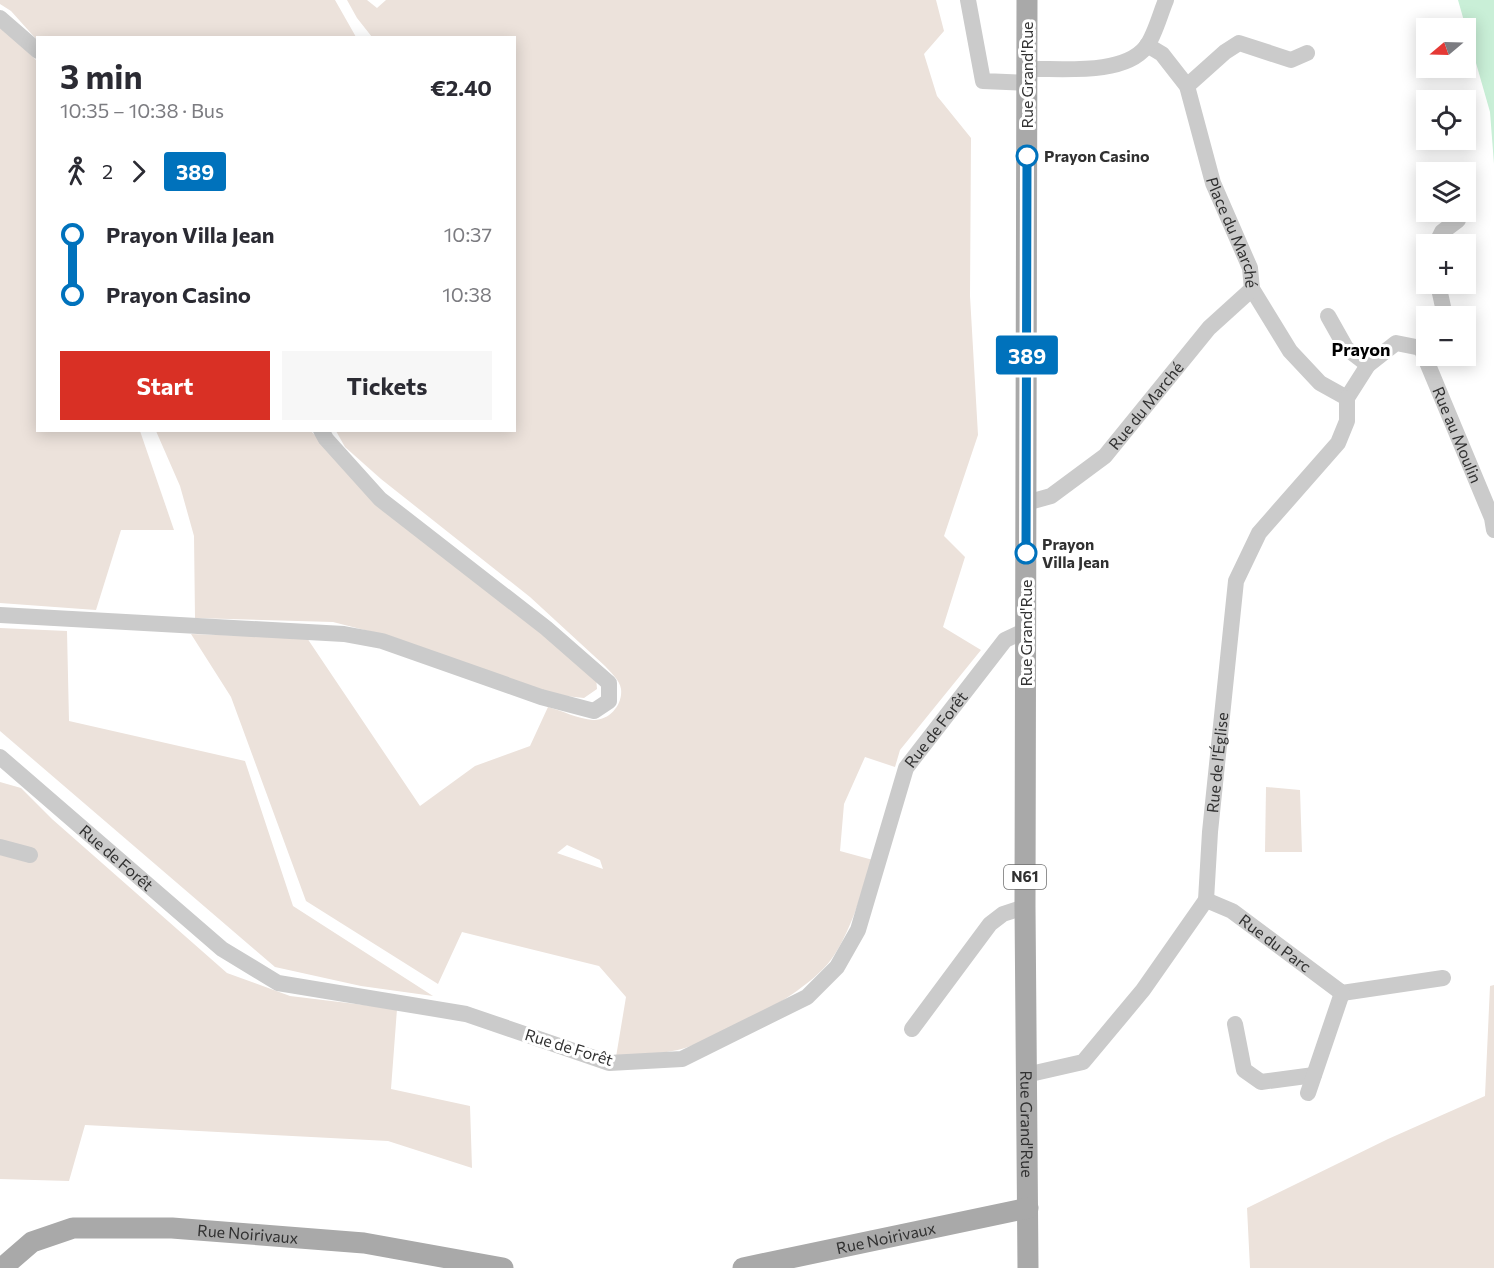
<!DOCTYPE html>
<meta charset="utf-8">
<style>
:root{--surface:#fff;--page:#f7f7f7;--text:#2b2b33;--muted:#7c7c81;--accent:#d93025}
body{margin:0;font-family:Commissioner,sans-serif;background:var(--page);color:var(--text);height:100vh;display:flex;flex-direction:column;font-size:22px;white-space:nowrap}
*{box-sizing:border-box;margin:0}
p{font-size:20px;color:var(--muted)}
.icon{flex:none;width:33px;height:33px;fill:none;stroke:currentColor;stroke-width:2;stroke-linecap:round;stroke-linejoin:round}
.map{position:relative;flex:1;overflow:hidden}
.panel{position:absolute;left:36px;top:36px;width:480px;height:396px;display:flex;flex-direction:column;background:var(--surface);border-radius:0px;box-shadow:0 3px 15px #0003}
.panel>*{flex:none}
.badge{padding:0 12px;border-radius:4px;font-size:21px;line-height:39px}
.needle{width:39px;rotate:251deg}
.fabs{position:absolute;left:1416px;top:18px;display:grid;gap:12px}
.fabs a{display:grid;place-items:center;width:60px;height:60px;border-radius:0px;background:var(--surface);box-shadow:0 3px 15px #0003;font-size:30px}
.map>.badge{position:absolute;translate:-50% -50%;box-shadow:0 0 0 3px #fff}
.legs{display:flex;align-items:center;gap:9px;height:66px;padding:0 24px;font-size:20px}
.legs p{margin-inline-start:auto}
.headline{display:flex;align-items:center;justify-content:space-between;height:102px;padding:0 24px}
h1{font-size:33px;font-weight:700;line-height:45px}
.action{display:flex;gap:12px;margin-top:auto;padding:12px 24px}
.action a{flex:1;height:69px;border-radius:0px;background:var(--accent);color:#fff;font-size:24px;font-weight:700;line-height:69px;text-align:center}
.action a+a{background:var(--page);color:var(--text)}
ul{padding:0 24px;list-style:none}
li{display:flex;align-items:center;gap:21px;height:60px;font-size:22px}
li i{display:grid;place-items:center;width:9px;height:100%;margin:0 8px;background:currentColor}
li i::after{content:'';width:15px;height:15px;margin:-8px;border:4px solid;border-radius:50%;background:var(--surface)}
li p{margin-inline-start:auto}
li:first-child i{background:linear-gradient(#0000 50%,currentColor 0)}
li:last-child i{background:linear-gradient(currentColor 50%,#0000 0)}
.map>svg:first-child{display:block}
.green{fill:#ece2db;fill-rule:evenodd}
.water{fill:#c9efd7}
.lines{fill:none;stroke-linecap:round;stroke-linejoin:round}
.minor{stroke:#cbcbcb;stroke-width:16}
.major{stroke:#a9a9a9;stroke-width:21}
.line-1-casing{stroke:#fff;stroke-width:14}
.line-1{stroke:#0072bc;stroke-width:9}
.stop-1-dot{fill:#fff;stroke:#0072bc;stroke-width:3}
.labels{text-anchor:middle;stroke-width:6;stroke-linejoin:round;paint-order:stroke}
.shield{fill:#fff;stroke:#6f6f6f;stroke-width:1.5}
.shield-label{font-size:15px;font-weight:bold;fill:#313131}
.street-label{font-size:16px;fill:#313131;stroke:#fff}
.stop-label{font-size:16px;font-weight:bold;fill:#313131;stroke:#fff;text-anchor:start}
.neighbourhood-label{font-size:18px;font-weight:bold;fill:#000;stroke:#fff}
</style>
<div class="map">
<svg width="1494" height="1268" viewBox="0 0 1494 1268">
<rect width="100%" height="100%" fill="#fff"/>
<g class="green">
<path d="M 0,0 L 335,0 L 356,37 L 38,38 L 37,40 L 11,11 L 0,4 Z"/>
<path d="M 347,0 L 367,0 L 377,8 L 386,0 L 936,0 L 944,31 L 924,54 L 937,96 L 971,138 L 970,296 L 978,435 L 944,536 L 965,557 L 943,627 L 981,650 L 900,750 L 895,767 L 865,757 L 844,804 L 840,851 L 873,860 C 862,891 850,935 830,961 C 804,995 725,1035 685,1048 C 667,1054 636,1054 616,1057 L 626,997 L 599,966 L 462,932 L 438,984 L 306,901 L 231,697 L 191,634 L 307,638 L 420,806 L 475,766 L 530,746 L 548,707 C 563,711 578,719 593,720 C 609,721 623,705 621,689 C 620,680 610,672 605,666 L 530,597 L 381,479 L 345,447 L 336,431 L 514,430 L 514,38 L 372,37 L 357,18 ZM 567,845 L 600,860 L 603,869 L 557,853 Z"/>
<path d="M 0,24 L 37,61 L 38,430 L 140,431 L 174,530 L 121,530 L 96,610 L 0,603 Z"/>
<path d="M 156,431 L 311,431 L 370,497 L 596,677 L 597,689 L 584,698 L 556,695 L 392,637 L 333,622 L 195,618 L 194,536 L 180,486 Z"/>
<path d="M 0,628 L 67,631 L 69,721 L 245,761 L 293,906 L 433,996 L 361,986 L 275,967 L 0,731 Z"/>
<path d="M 0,782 L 21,788 L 52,819 L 227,973 L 290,996 L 397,1009 L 391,1089 L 470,1106 L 472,1168 L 388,1141 L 85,1125 L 69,1181 L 0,1179 Z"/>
<path d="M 1266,787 L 1300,790 L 1302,852 L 1265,852 Z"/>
<path d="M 1494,985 L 1494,1268 L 1250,1268 L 1247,1208 L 1388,1139 L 1485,1096 L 1490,986 Z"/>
</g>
<path class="water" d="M 1458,0 L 1494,0 L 1494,164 L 1490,112 Z"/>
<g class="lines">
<g class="minor">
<path d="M 968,0 L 983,81 L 1027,83"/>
<path d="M 0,18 L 38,51"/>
<path id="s1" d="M 1147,45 L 1162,54 L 1187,86 L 1213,183 L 1250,268 L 1252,289 L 1290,351 L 1320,383 L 1347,398"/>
<path d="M 1027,69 C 1060,68 1123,76 1146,47 C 1155,35 1160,14 1166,0"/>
<path d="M 1187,86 L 1225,52 L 1239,43 L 1291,60 L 1307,53"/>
<path d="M 1436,244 L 1442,232 L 1458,220"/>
<path d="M 1438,284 L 1445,316"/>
<path d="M 1328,316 L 1346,348 L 1368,365"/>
<path id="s2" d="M 1421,348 L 1492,518 L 1494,530"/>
<path d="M 1347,398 L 1368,365 L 1396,343 L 1421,348"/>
<path id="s3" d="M 1026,503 L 1051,496 L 1105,456 L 1209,328 L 1252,289"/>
<path d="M 0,615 L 344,634 L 382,641 L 541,697 L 594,711 L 609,701 L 609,683 L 546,628 L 380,499 L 326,439 L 321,430"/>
<path id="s4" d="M 0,757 L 222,949 L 278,983 L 466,1014 L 609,1063 L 682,1059 L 807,997 L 837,967 L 858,930 L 906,768 L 1005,640 L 1026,630"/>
<path d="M 0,847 L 30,855"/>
<path id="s5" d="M 1206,900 L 1232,911 L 1342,993 L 1443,978"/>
<path d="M 1235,1024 L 1244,1070 L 1261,1082 L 1314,1075"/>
<path d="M 912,1029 L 990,924 L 1003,914 L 1025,907"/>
<path id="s6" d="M 1026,1075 L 1083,1062 L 1143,990 L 1206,900 L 1210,832 L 1236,581 L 1259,533 L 1338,443 L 1347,421 L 1347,398"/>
<path d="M 1308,1093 L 1342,993"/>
</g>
<g class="major">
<path id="s7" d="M 1027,0 L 1025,907 L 1028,1268"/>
<path id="s8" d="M 2,1268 L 32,1242 L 73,1228 L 172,1228 L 364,1243 L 503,1268"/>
<path id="s9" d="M 743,1268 L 1028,1208"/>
</g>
</g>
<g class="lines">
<g class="line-1-casing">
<path id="line-1" d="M 1026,553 L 1027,156"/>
</g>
<use href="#line-1" class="line-1"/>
</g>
<g class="stop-1-dot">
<circle cx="1027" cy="156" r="10"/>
<circle cx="1026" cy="553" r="10"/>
</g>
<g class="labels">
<rect class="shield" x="1004" y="865" width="42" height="24" rx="4.5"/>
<g class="shield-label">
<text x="1025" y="882">N61</text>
</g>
<g class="street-label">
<text transform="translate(1027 75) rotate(-90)" y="6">Rue Grand'Rue</text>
<text dy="6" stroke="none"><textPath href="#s1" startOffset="212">Place du Marché</textPath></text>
<text dy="6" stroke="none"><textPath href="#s3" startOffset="158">Rue du Marché</textPath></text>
<text dy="6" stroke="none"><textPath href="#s2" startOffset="94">Rue au Moulin</textPath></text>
<text transform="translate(1026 633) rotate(-90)" y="6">Rue Grand'Rue</text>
<text dy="6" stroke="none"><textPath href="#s4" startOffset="1216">Rue de Forêt</textPath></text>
<text dy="6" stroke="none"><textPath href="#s6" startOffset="400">Rue de l'Église</textPath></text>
<text dy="6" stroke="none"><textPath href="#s4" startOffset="154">Rue de Forêt</textPath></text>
<text dy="6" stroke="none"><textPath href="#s5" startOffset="82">Rue du Parc</textPath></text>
<text transform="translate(569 1047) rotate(17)" y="6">Rue de Forêt</text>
<text dy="6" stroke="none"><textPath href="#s7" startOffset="1124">Rue Grand'Rue</textPath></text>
<text dy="6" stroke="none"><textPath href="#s8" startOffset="258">Rue Noirivaux</textPath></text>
<text dy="6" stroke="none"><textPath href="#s9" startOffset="146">Rue Noirivaux</textPath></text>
</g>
<g class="stop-label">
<text x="1044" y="162">Prayon Casino</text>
<text x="1042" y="550">Prayon<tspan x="1042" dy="18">Villa Jean</tspan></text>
</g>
<g class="neighbourhood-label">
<text x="1361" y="356">Prayon</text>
</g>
</g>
</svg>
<div class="fabs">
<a><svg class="needle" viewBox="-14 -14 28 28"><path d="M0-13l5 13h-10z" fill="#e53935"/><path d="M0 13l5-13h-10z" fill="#7c7c81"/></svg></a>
<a><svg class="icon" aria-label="locate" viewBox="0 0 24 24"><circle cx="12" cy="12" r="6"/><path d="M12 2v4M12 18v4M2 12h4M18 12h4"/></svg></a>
<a><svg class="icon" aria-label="layers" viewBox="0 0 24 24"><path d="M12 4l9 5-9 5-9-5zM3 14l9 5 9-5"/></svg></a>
<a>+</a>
<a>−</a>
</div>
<b class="badge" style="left:1027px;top:355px;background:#0072bc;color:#fff">389</b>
<section class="panel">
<div class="headline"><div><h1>3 min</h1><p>10:35 – 10:38 · Bus</p></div><b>€2.40</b></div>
<div class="legs"><svg class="icon" aria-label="walk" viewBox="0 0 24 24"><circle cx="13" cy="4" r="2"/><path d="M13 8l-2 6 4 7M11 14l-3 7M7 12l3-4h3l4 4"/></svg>2<svg class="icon" aria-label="forward" viewBox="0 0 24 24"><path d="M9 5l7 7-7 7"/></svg><b class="badge" style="background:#0072bc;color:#fff">389</b></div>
<ul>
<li><i style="color:#0072bc"></i><b>Prayon Villa Jean</b><p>10:37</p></li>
<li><i style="color:#0072bc"></i><b>Prayon Casino</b><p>10:38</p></li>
</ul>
<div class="action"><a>Start</a><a>Tickets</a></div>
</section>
</div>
